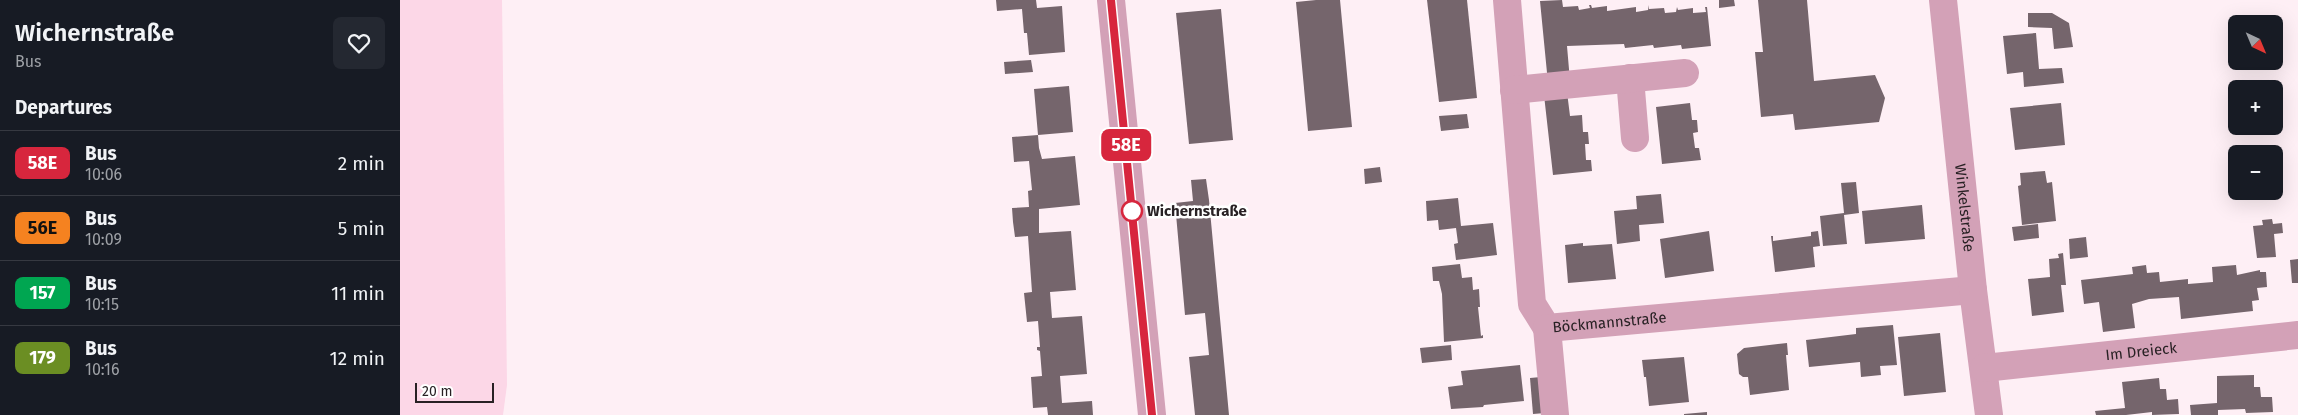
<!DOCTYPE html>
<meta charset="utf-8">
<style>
:root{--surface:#171b24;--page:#242831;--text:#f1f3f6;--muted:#9ea1a6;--line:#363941}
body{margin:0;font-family:"Fira Sans",sans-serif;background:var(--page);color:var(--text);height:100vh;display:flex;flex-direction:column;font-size:19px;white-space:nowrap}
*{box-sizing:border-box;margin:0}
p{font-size:16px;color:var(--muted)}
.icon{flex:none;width:28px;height:28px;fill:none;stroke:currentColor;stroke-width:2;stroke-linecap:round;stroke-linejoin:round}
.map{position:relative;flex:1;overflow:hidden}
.sheet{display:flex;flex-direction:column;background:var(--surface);width:400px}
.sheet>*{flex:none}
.badge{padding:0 10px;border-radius:8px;font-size:18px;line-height:32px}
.needle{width:32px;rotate:136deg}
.controls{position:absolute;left:1828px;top:15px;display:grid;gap:10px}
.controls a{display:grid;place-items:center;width:55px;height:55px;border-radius:8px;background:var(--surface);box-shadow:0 5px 20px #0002;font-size:25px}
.scale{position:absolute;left:15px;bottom:12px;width:79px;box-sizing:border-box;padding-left:5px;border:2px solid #282124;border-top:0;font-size:14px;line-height:18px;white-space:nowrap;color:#282124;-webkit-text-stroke:4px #fff;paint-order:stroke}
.map>.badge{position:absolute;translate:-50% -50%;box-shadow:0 0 0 2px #fff}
h2{padding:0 15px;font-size:19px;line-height:45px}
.round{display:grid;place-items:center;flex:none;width:52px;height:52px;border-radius:8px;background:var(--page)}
.head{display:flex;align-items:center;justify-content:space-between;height:85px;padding:0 15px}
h1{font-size:24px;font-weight:600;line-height:38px}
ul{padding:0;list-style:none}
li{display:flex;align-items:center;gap:15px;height:65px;padding:0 15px;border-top:1px solid var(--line)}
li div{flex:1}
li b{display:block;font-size:19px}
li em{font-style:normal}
li .badge{min-width:55px;font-weight:700;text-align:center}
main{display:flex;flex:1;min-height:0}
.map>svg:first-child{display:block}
.green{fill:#fcd7e7}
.building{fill:#75656c}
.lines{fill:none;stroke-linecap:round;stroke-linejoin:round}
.minor{stroke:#d3a1b7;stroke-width:28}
.line-casing{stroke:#fff;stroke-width:11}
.line{stroke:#d7263d;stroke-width:8}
.stop-dot{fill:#fff;stroke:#d7263d;stroke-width:2.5}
.labels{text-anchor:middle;stroke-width:5;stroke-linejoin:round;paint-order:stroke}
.street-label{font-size:15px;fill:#282124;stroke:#fff}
.stop-label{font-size:15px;font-weight:bold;fill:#282124;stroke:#fff;text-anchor:start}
</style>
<main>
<section class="sheet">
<div class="head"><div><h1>Wichernstraße</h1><p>Bus</p></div><a class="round"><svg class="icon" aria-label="heart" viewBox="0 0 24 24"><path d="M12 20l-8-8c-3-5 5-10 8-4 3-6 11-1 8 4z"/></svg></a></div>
<h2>Departures</h2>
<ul>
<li><span class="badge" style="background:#d7263d;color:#fff">58E</span><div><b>Bus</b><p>10:06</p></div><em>2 min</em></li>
<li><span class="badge" style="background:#f58220;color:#111">56E</span><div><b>Bus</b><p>10:09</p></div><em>5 min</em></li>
<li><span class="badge" style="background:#00a651;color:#fff">157</span><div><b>Bus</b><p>10:15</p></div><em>11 min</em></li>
<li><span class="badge" style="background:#6b8e23;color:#fff">179</span><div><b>Bus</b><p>10:16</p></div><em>12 min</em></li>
</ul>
</section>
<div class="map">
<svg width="1898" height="415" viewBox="0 0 1898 415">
<rect width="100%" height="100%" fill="#feeff5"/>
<path class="green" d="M 0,0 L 102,0 L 107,385 L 103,415 L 0,415 Z"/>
<g class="building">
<path d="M 596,0 L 636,0 L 637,8 L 662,6 L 665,52 L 629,55 L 627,33 L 624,33 L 622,9 L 597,11 Z"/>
<path d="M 916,0 L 940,0 L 952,127 L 908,131 L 896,2 Z"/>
<path d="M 1027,0 L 1067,0 L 1077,98 L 1039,102 Z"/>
<path d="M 1162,0 L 1163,7 L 1178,6 L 1179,10 L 1190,8 L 1189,5 L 1191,5 L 1192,8 L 1207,6 L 1207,11 L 1236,7 L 1236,12 L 1248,10 L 1249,5 L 1249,9 L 1264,8 L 1265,13 L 1276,12 L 1277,7 L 1278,10 L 1293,8 L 1293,13 L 1306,12 L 1305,7 L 1307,7 L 1311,46 L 1282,49 L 1281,45 L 1254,48 L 1253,45 L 1225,48 L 1224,44 L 1167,46 L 1170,81 L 1148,83 L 1140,1 Z"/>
<path d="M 1319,0 L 1334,0 L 1335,6 L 1319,8 Z"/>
<path d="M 1358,0 L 1407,0 L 1414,81 L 1475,75 L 1485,98 L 1479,122 L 1395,130 L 1393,114 L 1361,117 L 1355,52 L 1363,52 Z"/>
<path d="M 821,9 L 833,140 L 789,144 L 776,13 Z"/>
<path d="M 1628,13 L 1652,13 L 1669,23 L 1673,47 L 1654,49 L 1652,28 L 1628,27 Z"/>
<path d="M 1636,33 L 1639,69 L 1662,68 L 1664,83 L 1624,87 L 1623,72 L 1607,74 L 1603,36 Z"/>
<path d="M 631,60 L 633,72 L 605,74 L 604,62 Z"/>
<path d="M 669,86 L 673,132 L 638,135 L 639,148 L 642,159 L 675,156 L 680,205 L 639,209 L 639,233 L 671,231 L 676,290 L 650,292 L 652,318 L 682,316 L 687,374 L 660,376 L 662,403 L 692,401 L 693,415 L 648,415 L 647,407 L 633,408 L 631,377 L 642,376 L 640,351 L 637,350 L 637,347 L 640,347 L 638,321 L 627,322 L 624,293 L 632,292 L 628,236 L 615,237 L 613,222 L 612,208 L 629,207 L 628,191 L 632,190 L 629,161 L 614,162 L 612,137 L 638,135 L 634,89 Z"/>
<path d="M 1167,92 L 1170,116 L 1182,115 L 1183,132 L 1188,132 L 1189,144 L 1185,144 L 1186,160 L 1191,160 L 1192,171 L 1153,175 L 1144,95 Z"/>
<path d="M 1290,103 L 1292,120 L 1297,120 L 1298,132 L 1293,133 L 1295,148 L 1299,148 L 1301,160 L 1262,164 L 1256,107 Z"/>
<path d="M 1661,103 L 1665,145 L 1615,150 L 1610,108 Z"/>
<path d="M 1067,114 L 1069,128 L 1041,131 L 1039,116 Z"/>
<path d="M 980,167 L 982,182 L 965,184 L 964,169 Z"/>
<path d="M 1645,171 L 1647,183 L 1652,182 L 1656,221 L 1622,225 L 1618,186 L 1621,185 L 1620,173 Z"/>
<path d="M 806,179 L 809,200 L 829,415 L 795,415 L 789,357 L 809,355 L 805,313 L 785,315 L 775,203 L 793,201 L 791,180 Z"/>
<path d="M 1456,182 L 1459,213 L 1444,215 L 1447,244 L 1423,246 L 1420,216 L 1444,213 L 1441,183 Z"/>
<path d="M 1261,194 L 1264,223 L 1239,225 L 1240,241 L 1217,244 L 1214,211 L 1237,209 L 1236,196 Z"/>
<path d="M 1058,198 L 1061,226 L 1093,223 L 1097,255 L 1056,260 L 1054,244 L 1058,243 L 1056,228 L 1039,230 L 1038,220 L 1027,221 L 1026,201 Z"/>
<path d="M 1522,205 L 1525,239 L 1465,244 L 1462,211 Z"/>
<path d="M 1872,219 L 1873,224 L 1882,223 L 1883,233 L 1874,234 L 1876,257 L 1857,258 L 1853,226 L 1863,225 L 1862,220 Z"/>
<path d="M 1638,224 L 1639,238 L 1614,241 L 1612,227 Z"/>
<path d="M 1309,231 L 1314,271 L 1265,278 L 1260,239 Z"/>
<path d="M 1418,231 L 1420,246 L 1413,247 L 1415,267 L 1375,272 L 1371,236 L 1373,236 L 1373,241 L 1411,236 L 1411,232 Z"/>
<path d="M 1686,237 L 1688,257 L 1670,259 L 1669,239 Z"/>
<path d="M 1183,243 L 1183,246 L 1212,244 L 1216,279 L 1168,283 L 1165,245 Z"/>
<path d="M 1663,253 L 1666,285 L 1661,285 L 1664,312 L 1632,316 L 1628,279 L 1650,277 L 1649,259 L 1659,258 L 1658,254 Z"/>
<path d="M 1898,259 L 1898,283 L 1892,283 L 1890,260 Z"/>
<path d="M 1060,264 L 1062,278 L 1072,277 L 1073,290 L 1079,289 L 1080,307 L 1078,307 L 1081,336 L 1083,335 L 1083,338 L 1044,342 L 1042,294 L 1039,281 L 1033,281 L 1032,267 Z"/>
<path d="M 1746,265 L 1747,273 L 1759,272 L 1760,282 L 1788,279 L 1788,284 L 1813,282 L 1812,267 L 1836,265 L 1837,275 L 1860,270 L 1860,272 L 1866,272 L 1867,287 L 1857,288 L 1859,300 L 1852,301 L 1853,311 L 1781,319 L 1779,297 L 1749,299 L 1732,304 L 1735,328 L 1703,332 L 1699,302 L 1684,304 L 1681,280 L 1733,274 L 1732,267 Z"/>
<path d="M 1493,325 L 1497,365 L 1480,366 L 1481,375 L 1461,377 L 1460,362 L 1409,367 L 1406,340 L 1456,334 L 1456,328 Z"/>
<path d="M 1540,333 L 1546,392 L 1504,396 L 1498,337 Z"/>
<path d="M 1387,343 L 1388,355 L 1386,355 L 1389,390 L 1350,395 L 1348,377 L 1343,377 L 1339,374 L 1337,354 L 1344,348 Z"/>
<path d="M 1051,345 L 1052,360 L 1022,363 L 1020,348 Z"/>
<path d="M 1284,357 L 1289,402 L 1249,406 L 1246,377 L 1244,377 L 1242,360 Z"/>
<path d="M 1120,365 L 1124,401 L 1084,405 L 1083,407 L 1051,409 L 1048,387 L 1063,385 L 1061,371 Z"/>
<path d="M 1854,375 L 1854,387 L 1860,387 L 1861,397 L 1872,397 L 1873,412 L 1846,413 L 1845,409 L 1818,410 L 1818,415 L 1791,415 L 1790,405 L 1817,403 L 1817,376 Z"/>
<path d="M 1141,377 L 1145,413 L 1133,414 L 1130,378 Z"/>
<path d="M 1759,378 L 1760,389 L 1766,389 L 1767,400 L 1778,399 L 1779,414 L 1752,415 L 1752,412 L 1726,415 L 1696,415 L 1695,411 L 1725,408 L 1722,382 Z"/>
<path d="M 1307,412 L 1307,415 L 1284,415 L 1284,414 Z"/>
</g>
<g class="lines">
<g class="minor">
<path d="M 711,0 L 752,415"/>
<path id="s1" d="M 1107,0 L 1132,304 L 1147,328 L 1573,290"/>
<path id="s2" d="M 1543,0 L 1573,290 L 1589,415"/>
<path d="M 1230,78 L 1235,138"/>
<path d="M 1114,90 L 1285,73"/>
<path d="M 1147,328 L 1155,415"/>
<path id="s3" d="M 1584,368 L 1898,335"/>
</g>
</g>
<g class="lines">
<g class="line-casing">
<path id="line" d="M 711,0 L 752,415"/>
</g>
<use href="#line" class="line"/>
</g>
<circle class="stop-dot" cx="732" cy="211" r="10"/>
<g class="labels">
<g class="street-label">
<text dy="5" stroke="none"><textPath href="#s2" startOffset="209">Winkelstraße</textPath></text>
<text dy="5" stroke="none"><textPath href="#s1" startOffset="396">Böckmannstraße</textPath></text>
<text dy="5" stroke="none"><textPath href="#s3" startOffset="158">Im Dreieck</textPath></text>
</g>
<g class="stop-label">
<text x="747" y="216">Wichernstraße</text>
</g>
</g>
</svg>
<div class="controls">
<a><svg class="needle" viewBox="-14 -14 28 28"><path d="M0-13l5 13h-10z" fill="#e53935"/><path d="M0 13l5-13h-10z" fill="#9ea1a6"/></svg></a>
<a>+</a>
<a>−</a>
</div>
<div class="scale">20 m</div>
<b class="badge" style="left:726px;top:145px;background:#d7263d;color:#fff">58E</b>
</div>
</main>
